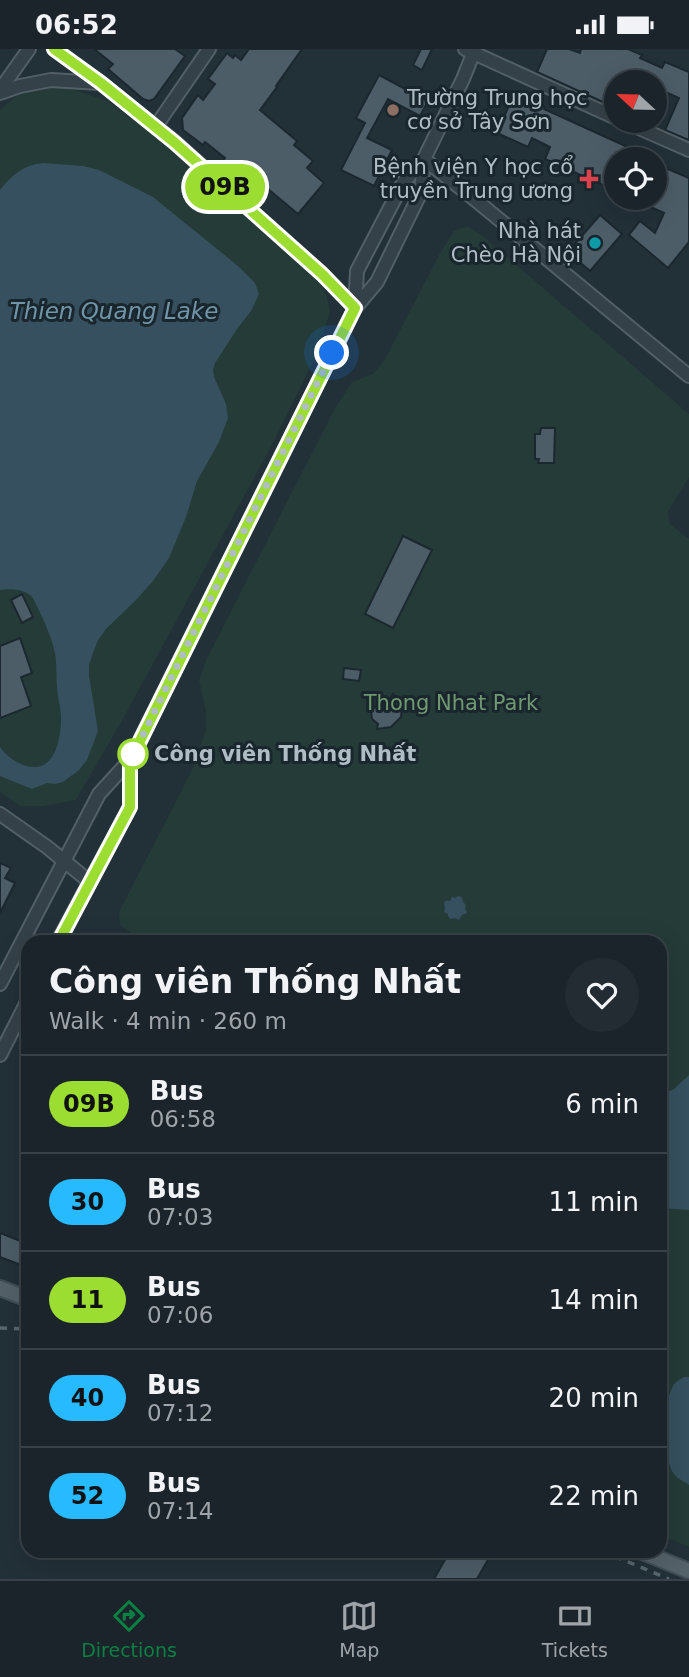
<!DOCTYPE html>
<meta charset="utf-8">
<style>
:root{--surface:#1a242a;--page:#232c32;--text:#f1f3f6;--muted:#9fa4a8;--line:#384147;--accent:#0b8043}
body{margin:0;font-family:"DejaVu Sans",sans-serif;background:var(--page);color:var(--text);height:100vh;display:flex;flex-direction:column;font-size:26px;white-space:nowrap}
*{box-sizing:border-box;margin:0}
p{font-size:23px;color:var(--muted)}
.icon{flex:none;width:38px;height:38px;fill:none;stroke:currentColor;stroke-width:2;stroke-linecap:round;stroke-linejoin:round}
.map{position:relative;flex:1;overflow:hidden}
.panel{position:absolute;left:21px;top:886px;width:646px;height:623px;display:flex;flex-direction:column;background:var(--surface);border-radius:21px;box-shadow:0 7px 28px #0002,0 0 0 2px var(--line)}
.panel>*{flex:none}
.badge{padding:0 14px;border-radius:23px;font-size:24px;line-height:46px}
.needle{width:46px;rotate:292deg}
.controls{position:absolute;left:604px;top:21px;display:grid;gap:14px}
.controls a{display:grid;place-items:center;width:63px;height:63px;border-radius:50%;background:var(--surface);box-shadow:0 7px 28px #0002,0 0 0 2px var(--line);font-size:35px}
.you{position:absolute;width:35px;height:35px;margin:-18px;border:5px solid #fff;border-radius:50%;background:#1a73e8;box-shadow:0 0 0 10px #1a73e833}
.map>.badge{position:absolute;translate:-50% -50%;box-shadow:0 0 0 4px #fff}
.round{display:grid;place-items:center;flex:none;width:74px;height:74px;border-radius:37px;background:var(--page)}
.overview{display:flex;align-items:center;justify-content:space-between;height:119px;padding:0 28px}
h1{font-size:33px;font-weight:600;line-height:52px}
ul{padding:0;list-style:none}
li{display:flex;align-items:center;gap:21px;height:98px;padding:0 28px;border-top:2px solid var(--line)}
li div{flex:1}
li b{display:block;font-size:26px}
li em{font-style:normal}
li .badge{min-width:77px;font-weight:700;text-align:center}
.status{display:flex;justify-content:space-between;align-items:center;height:49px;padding:0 35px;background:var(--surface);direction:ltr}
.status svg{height:19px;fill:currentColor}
.dock{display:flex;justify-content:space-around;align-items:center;height:98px;border-top:2px solid var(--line);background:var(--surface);font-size:19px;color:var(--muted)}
.dock a{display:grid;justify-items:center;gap:4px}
.dock .active{color:var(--accent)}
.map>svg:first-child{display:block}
.green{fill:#243b37}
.water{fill:#36505f}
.building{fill:#4d5d67;stroke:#1c282f;stroke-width:2}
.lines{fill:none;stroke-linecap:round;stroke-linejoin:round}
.minor-casing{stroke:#535f66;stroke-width:16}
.major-casing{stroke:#414d55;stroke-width:18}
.minor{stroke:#354148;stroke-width:12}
.major{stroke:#536168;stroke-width:14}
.rail{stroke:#57676f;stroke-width:3.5;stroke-dasharray:7 7;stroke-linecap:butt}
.line-casing{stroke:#fff;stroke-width:16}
.line{stroke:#9cdd31;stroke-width:10}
.walk{stroke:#b0bdc5;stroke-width:7;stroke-dasharray:0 12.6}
.education-dot{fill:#8d6e63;stroke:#1a262d;stroke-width:2.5}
.health-dot{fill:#e0444e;stroke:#1a262d;stroke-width:2.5}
.culture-dot{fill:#0f9aa8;stroke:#1a262d;stroke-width:2.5}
.stop-dot{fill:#fff;stroke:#9cdd31;stroke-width:3.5}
.labels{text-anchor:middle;stroke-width:6;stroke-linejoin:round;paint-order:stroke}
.poi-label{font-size:21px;fill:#b0bdc5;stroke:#1a262d;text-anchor:end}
.park-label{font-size:21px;fill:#709970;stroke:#1a262d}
.stop-label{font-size:21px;font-weight:bold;fill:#b0bdc5;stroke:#1a262d;text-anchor:start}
.water-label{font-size:23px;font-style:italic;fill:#7095a8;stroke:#1a262d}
</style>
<div class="status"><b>06:52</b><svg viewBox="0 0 49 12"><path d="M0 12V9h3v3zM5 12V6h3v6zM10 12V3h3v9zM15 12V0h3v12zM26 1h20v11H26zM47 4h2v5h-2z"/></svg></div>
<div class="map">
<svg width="689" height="1530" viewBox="0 0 689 1530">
<rect width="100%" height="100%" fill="#223038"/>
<g class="green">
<path d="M 46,37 L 65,38 L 108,52 L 162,91 L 303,214 L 316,227 L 327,248 L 330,263 L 318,303 L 273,394 L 123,670 L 76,751 L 44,757 L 20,757 L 0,743 L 0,61 C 16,46 25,41 46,37 Z"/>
<path d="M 467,177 L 482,186 L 689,365 L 689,428 L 668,463 L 669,474 L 689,490 L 689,1498 L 660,1486 L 660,892 L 144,892 L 120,876 L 119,863 L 193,719 L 206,680 L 206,663 L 199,631 L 206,611 L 335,359 L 352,333 L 373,325 L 384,312 L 439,206 L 454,182 Z"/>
</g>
<g class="water">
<path d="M 43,114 L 83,117 L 99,121 L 153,148 L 238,217 L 255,234 L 259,245 L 251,262 L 237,280 L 215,314 L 213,321 L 214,328 L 226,355 L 228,369 L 219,393 L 197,432 L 186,468 L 169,509 L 153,532 L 136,551 L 106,580 L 98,591 L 93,604 L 89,616 L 89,627 L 98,682 L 87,711 L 79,721 L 63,733 L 55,735 L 47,734 L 32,740 L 0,727 L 0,698 C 8,709 22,719 37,718 C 57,715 61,686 61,669 C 61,658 57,647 57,637 C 56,626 57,614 55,604 C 51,585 41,566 33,549 C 26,540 11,539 0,541 L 0,141 C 12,126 23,116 43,114 Z"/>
<path d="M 458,847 L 462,848 L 463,853 L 466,856 L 465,859 L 467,864 L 462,866 L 459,871 L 455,869 L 450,870 L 448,867 L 448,865 L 444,863 L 445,859 L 444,854 L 445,852 L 450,852 L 452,848 L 455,849 Z"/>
<path d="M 689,1026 L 689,1161 L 660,1159 L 660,1046 L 674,1040 Z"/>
<path d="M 684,1328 L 689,1328 L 689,1436 C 683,1432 676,1429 672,1422 C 663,1402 663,1359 672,1339 C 674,1333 679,1331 684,1328 Z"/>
</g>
<g class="building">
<path d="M 94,0 L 175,0 L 185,7 L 154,50 L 149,52 L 143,50 L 108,20 L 113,15 Z"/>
<path d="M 249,0 L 302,0 L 276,37 L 277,38 L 260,61 L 297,92 L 294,96 L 313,112 L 307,119 L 324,134 L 298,165 L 262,135 L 261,137 L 235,115 L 231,120 L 222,113 L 225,109 L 205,93 L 203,96 L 183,81 L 182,69 L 198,46 L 203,51 L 215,35 L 208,30 L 227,4 L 233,9 L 235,6 L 241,11 Z"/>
<path d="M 421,0 L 432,0 L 422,21 L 413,16 Z"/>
<path d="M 547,0 L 569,0 L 580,4 L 581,0 L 628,0 L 642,6 L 640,9 L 662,19 L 665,13 L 689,23 L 689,91 L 665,81 L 679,49 L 654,38 L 654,33 L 616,33 L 616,59 L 537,23 Z"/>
<path d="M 379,26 L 428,52 L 420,67 L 388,50 L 367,89 L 392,101 L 374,137 L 341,121 L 365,74 L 356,69 Z"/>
<path d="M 514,45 L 545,58 L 544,60 L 654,110 L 616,110 L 616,142 L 545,110 L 550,98 L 532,89 L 528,98 L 497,84 Z"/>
<path d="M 654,114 L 689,129 L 689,193 L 668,219 L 629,186 L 640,172 L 655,184 L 664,164 L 631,149 L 654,149 Z"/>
<path d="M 600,166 L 622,185 L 590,222 L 568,203 Z"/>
<path d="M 541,379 L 555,379 L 554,414 L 538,414 L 539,410 L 535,410 L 535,385 L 540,385 Z"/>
<path d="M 403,487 L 432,501 L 393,579 L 365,565 Z"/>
<path d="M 22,545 L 33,568 L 22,574 L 11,551 Z"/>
<path d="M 20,589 L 32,624 L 21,628 L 31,657 L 0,669 L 0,597 Z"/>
<path d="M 344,619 L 361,621 L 359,632 L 343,630 Z"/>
<path d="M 393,645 L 401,654 L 402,658 L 401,668 L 391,678 L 377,680 L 378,675 L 372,670 L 371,662 L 377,656 L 385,656 Z"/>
<path d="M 0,814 L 11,819 L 5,829 L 15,834 L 0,864 Z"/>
<path d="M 0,1184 L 28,1195 L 21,1216 L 0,1208 Z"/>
<path d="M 432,1502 L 477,1502 L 489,1509 L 477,1530 L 434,1530 L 446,1509 Z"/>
</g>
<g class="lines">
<g class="minor-casing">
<g id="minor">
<path d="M 54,0 L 101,34 L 175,93 L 322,225 L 355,259"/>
<path d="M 465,0 L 616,69"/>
<path d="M 0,41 L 29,0"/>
<path d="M 0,44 L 20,37 L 51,31 L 99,34"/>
<path d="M 623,72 L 689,101"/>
<path d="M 156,77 L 209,0"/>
<path d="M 424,110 L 478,153 L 689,327"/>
<path d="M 355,258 L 357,222 L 403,134 L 424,110 L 463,30 L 475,0"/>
<path d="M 0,765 L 47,798 L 90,833"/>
<path d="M 58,892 L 130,758 L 130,711"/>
<path d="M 0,935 L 99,745 L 130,711 L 355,259 L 377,233 L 421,143 L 424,110"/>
<path d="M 0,1006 L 28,951"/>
</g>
</g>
<g class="major-casing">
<g id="major">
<path d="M 0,1239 L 28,1250"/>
<path d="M 640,1502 L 689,1522"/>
</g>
</g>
<use href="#minor" class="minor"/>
<use href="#major" class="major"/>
<g class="rail">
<path d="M 0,1279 L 28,1280"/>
<path d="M 602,1502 L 669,1530"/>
</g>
</g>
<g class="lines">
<g class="line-casing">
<path id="line" d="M 54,0 L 101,34 L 174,93 L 322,225 L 355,259 L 130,712 L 130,758 L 59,892"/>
</g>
<use href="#line" class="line"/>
<path class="walk" d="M 133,705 L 130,712 L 332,304"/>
</g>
<circle class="education-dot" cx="393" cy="61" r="7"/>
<path class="health-dot" d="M585.5 119.5h7v7h7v7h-7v7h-7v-7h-7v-7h7z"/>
<circle class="culture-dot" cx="595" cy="194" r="7"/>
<circle class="stop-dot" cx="133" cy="705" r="14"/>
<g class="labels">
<g class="poi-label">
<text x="407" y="56" text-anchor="start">Trường Trung học<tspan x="407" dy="24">cơ sở Tây Sơn</tspan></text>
<text x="573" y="125">Bệnh viện Y học cổ<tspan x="573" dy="24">truyền Trung ương</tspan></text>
<text x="581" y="189">Nhà hát<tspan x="581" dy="24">Chèo Hà Nội</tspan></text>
</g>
<g class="park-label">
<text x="451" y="661">Thong Nhat Park</text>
</g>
<g class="stop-label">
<text x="154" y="712">Công viên Thống Nhất</text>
</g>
<g class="water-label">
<text x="114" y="270">Thien Quang Lake</text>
</g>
</g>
</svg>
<div class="controls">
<a><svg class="needle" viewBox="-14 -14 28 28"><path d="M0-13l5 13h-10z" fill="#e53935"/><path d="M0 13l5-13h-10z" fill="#9fa4a8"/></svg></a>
<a><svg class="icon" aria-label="locate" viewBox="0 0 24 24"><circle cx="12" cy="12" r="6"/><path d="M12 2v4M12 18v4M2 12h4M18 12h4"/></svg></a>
</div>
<div class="you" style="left:332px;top:304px"></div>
<b class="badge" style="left:225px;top:138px;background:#9cdd31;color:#111">09B</b>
<section class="panel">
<div class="overview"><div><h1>Công viên Thống Nhất</h1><p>Walk · 4 min · 260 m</p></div><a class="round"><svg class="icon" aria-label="heart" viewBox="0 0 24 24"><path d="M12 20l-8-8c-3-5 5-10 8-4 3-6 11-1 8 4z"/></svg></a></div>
<ul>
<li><span class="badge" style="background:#9cdd31;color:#111">09B</span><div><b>Bus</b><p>06:58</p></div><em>6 min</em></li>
<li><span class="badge" style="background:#27baff;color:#111">30</span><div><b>Bus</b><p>07:03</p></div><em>11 min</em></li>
<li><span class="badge" style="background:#9cdd31;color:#111">11</span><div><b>Bus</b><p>07:06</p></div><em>14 min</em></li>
<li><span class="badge" style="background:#27baff;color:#111">40</span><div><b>Bus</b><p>07:12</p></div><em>20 min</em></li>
<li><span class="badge" style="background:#27baff;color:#111">52</span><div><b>Bus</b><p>07:14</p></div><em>22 min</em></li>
</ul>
</section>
</div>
<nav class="dock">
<a class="active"><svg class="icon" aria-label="directions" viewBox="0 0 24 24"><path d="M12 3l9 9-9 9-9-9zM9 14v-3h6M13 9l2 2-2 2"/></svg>Directions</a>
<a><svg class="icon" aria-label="map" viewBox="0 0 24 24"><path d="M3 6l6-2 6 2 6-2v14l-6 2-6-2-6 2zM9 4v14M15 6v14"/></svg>Map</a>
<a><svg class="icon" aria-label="tickets" viewBox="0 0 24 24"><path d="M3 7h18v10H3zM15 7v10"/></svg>Tickets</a>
</nav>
